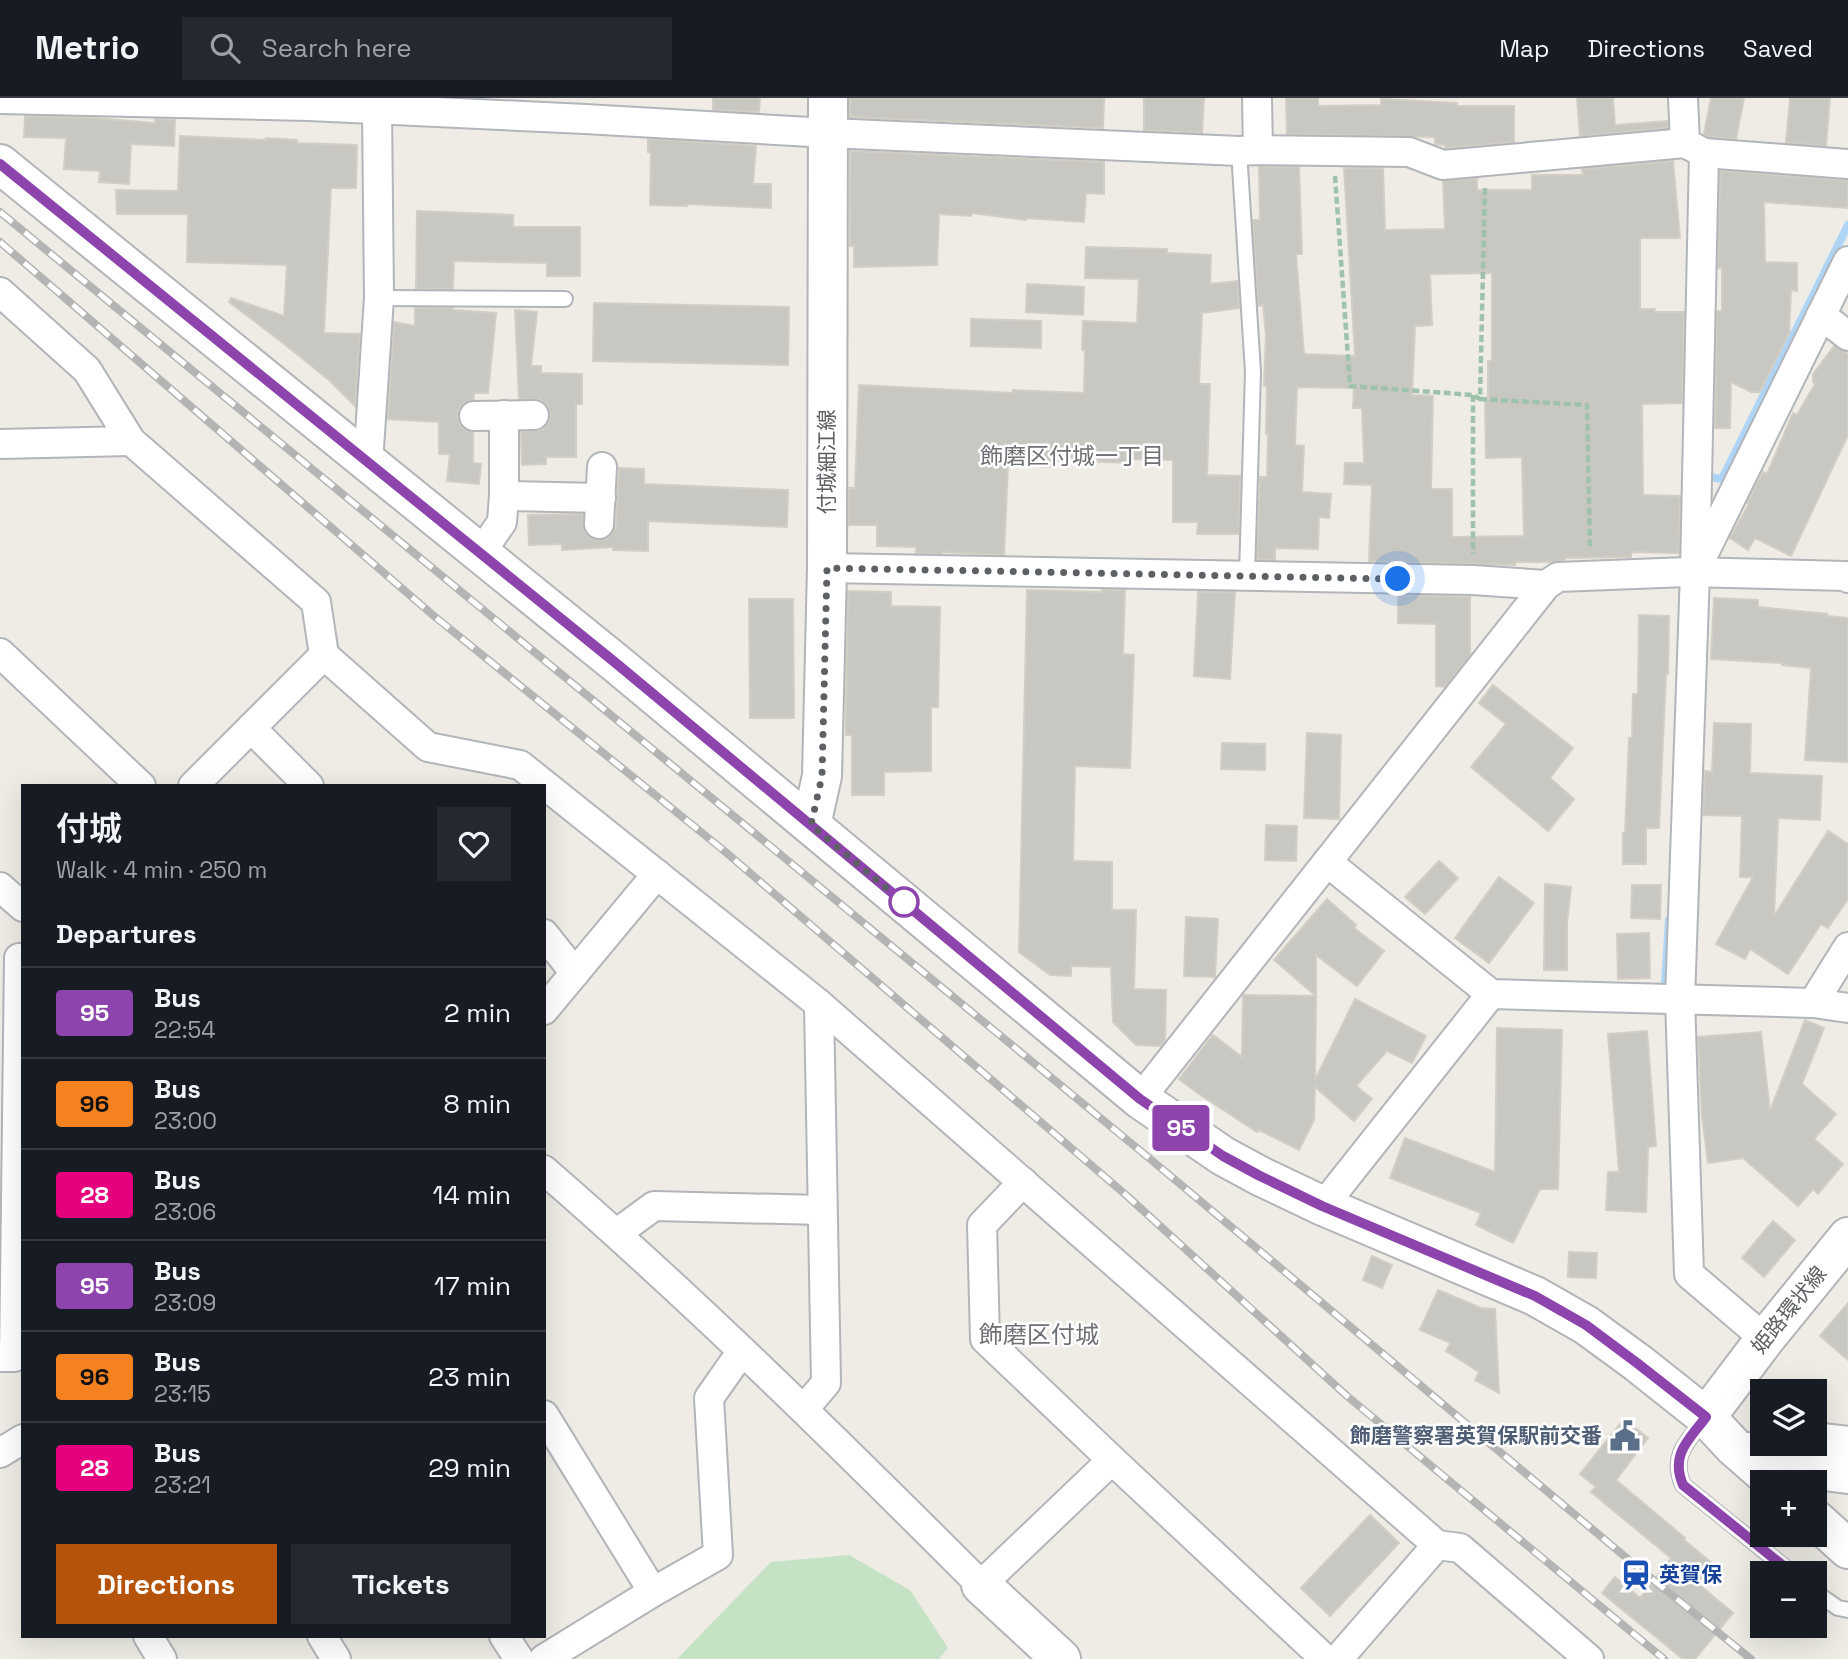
<!DOCTYPE html>
<meta charset="utf-8">
<style>
:root{--surface:#171b24;--page:#242831;--text:#f1f3f6;--muted:#9ea1a6;--line:#363941;--accent:#b45309}
body{margin:0;font-family:"Space Grotesk","Noto Sans JP",sans-serif;background:var(--page);color:var(--text);height:100vh;display:flex;flex-direction:column;font-size:26px;white-space:nowrap}
*{box-sizing:border-box;margin:0}
p{font-size:23px;color:var(--muted)}
.icon{flex:none;width:38px;height:38px;fill:none;stroke:currentColor;stroke-width:2;stroke-linecap:round;stroke-linejoin:round}
.map{position:relative;flex:1;overflow:hidden}
.drawer{position:absolute;left:21px;top:686px;width:525px;height:854px;display:flex;flex-direction:column;background:var(--surface);border-radius:0px;box-shadow:0 7px 28px #0002}
.drawer>*{flex:none}
.badge{padding:0 14px;border-radius:5px;font-size:24px;line-height:46px}
.controls{position:absolute;left:1750px;top:1281px;display:grid;gap:14px}
.controls a{display:grid;place-items:center;width:77px;height:77px;border-radius:0px;background:var(--surface);box-shadow:0 7px 28px #0002;font-size:35px}
.you{position:absolute;width:35px;height:35px;margin:-18px;border:5px solid #fff;border-radius:50%;background:#1a73e8;box-shadow:0 0 0 10px #1a73e833}
.map>.badge{position:absolute;translate:-50% -50%;box-shadow:0 0 0 4px #fff}
h2{padding:0 35px;font-size:26px;line-height:63px}
.round{display:grid;place-items:center;flex:none;width:74px;height:74px;border-radius:0px;background:var(--page)}
.summary{display:flex;align-items:center;justify-content:space-between;height:119px;padding:0 35px}
h1{font-size:33px;font-weight:600;line-height:52px}
.button{display:flex;gap:14px;margin-top:auto;padding:14px 35px}
.button a{flex:1;height:80px;border-radius:0px;background:var(--accent);color:#fff;font-size:28px;font-weight:600;line-height:80px;text-align:center}
.button a+a{background:var(--page);color:var(--text)}
ul{padding:0;list-style:none}
li{display:flex;align-items:center;gap:21px;height:91px;padding:0 35px;border-top:2px solid var(--line)}
li div{flex:1}
li b{display:block;font-size:26px}
li em{font-style:normal}
li .badge{min-width:77px;font-weight:700;text-align:center}
header{display:flex;align-items:center;gap:42px;box-sizing:border-box;height:98px;padding:0 35px;background:var(--surface);border-bottom:2px solid var(--line)}
header strong{font-size:33px}
nav{display:flex;gap:38px;margin-inline-start:auto;font-size:24px}
.search{width:490px;height:63px;background:var(--page);display:flex;align-items:center;gap:18px;box-sizing:border-box;padding:0 24px;border-radius:0px;color:var(--muted);font-size:26px}
.map>svg:first-child{display:block}
.green{fill:#c5e2c5}
.lines{fill:none;stroke-linecap:round;stroke-linejoin:round}
.stream{stroke:#aed5f5;stroke-width:8}
.building{fill:#c9c7c2;stroke:#d2cec4;stroke-width:2;fill-rule:evenodd}
.lane-casing{stroke:#b2b5b9;stroke-width:18}
.street-casing{stroke:#b2b5b9;stroke-width:32}
.secondary-casing{stroke:#b2b4b8;stroke-width:42}
.path{stroke:#9fc2aa;stroke-width:4.5;stroke-dasharray:7 3.5;stroke-linecap:butt}
.lane{stroke:#fff;stroke-width:14}
.street{stroke:#fff;stroke-width:28}
.secondary{stroke:#fff;stroke-width:38}
.rail-casing{stroke:#b3b4b4;stroke-width:8}
.rail{stroke:#fff;stroke-width:5;stroke-dasharray:16;stroke-linecap:butt}
.line-casing{stroke:#fff;stroke-width:16}
.line{stroke:#8e44ad;stroke-width:10}
.walk{stroke:#5d6064;stroke-width:7;stroke-dasharray:0 12.6}
.stop-dot{fill:#fff;stroke:#8e44ad;stroke-width:3.5}
.labels{text-anchor:middle;stroke-width:5;stroke-linejoin:round;paint-order:stroke}
.street-label{font-size:21px;fill:#5d6064;stroke:#fff}
.service-label{font-size:21px;font-weight:bold;fill:#4e5e75;stroke:#fff;text-anchor:end}
.transit-label{font-size:21px;font-weight:bold;fill:#164399;stroke:#fff;text-anchor:start}
.neighbourhood-label{font-size:23px;fill:#6e7276;stroke:#fff}
.quarter-label{font-size:24px;fill:#6e7276;stroke:#fff}
</style>
<header>
<strong>Metrio</strong>
<div class="search"><svg class="icon" aria-label="search" viewBox="0 0 24 24"><circle cx="10" cy="10" r="6"/><path d="M15 15l6 6"/></svg>Search here</div>
<nav><a>Map</a><a>Directions</a><a>Saved</a></nav>
</header>
<div class="map">
<svg width="1848" height="1561" viewBox="0 0 1848 1561">
<rect width="100%" height="100%" fill="#eeece5"/>
<path class="green" d="M 849,1457 L 910,1492 L 948,1550 L 939,1561 L 677,1561 L 771,1464 Z"/>
<g class="lines">
<g class="stream">
<path d="M 1703,378 L 1722,381 L 1848,127"/>
<path d="M 1665,885 L 1669,822"/>
</g>
</g>
<g class="building">
<path d="M 713,0 L 760,0 L 759,14 L 713,12 Z"/>
<path d="M 850,0 L 1104,0 L 1103,30 L 850,19 Z"/>
<path d="M 1144,0 L 1204,0 L 1202,35 L 1144,32 Z"/>
<path d="M 1286,0 L 1318,0 L 1318,8 L 1381,7 L 1381,1 L 1457,5 L 1457,8 L 1514,8 L 1514,44 L 1445,50 L 1446,47 L 1435,46 L 1435,39 L 1287,36 Z"/>
<path d="M 1577,0 L 1613,0 L 1615,27 L 1667,23 L 1668,30 L 1580,38 Z"/>
<path d="M 1711,0 L 1744,0 L 1736,41 L 1709,39 L 1704,36 Z"/>
<path d="M 1790,0 L 1830,0 L 1826,48 L 1786,45 Z"/>
<path d="M 25,18 L 95,20 L 155,25 L 155,21 L 175,22 L 174,48 L 131,46 L 129,86 L 99,84 L 100,73 L 64,71 L 66,40 L 24,39 Z"/>
<path d="M 180,38 L 266,42 L 266,40 L 297,42 L 297,45 L 357,47 L 356,90 L 331,90 L 324,235 L 360,236 L 355,308 L 330,283 L 283,245 L 229,204 L 231,200 L 284,218 L 287,167 L 187,164 L 188,116 L 117,116 L 116,92 L 178,93 Z"/>
<path d="M 648,41 L 756,48 L 753,86 L 771,86 L 771,110 L 687,106 L 687,108 L 650,107 L 651,54 L 648,54 Z"/>
<path d="M 850,53 L 1104,64 L 1104,96 L 1086,95 L 1084,124 L 1026,120 L 1026,122 L 972,115 L 971,118 L 939,116 L 937,167 L 854,169 L 854,148 L 850,148 Z"/>
<path d="M 1673,63 L 1680,140 L 1640,140 L 1640,211 L 1655,211 L 1654,214 L 1684,214 L 1682,305 L 1642,306 L 1643,397 L 1680,398 L 1679,455 L 1631,454 L 1631,459 L 1565,460 L 1565,462 L 1554,464 L 1515,464 L 1515,467 L 1369,463 L 1372,387 L 1344,386 L 1345,365 L 1364,365 L 1362,310 L 1353,310 L 1354,290 L 1297,289 L 1295,347 L 1304,348 L 1302,394 L 1331,396 L 1329,420 L 1319,419 L 1318,451 L 1275,450 L 1275,462 L 1257,461 L 1260,379 L 1267,379 L 1268,336 L 1266,336 L 1267,288 L 1264,288 L 1266,237 L 1263,207 L 1258,208 L 1253,125 L 1253,122 L 1260,122 L 1259,69 L 1299,69 L 1302,156 L 1296,156 L 1304,256 L 1355,258 L 1344,70 L 1383,70 L 1385,132 L 1445,131 L 1443,83 L 1477,81 L 1477,92 L 1532,92 L 1532,77 L 1583,77 L 1582,71 ZM 1492,175 L 1492,263 L 1488,263 L 1488,301 L 1485,301 L 1486,360 L 1522,359 L 1524,438 L 1452,439 L 1452,391 L 1431,391 L 1433,298 L 1412,297 L 1415,228 L 1432,227 L 1430,176 Z"/>
<path d="M 1720,73 L 1848,82 L 1848,110 L 1764,104 L 1765,164 L 1797,165 L 1797,193 L 1791,192 L 1789,235 L 1760,294 L 1751,294 L 1731,284 L 1730,330 L 1715,330 L 1717,213 L 1722,213 L 1722,170 L 1718,170 Z"/>
<path d="M 417,113 L 513,117 L 513,129 L 580,129 L 580,178 L 547,178 L 547,165 L 454,163 L 453,191 L 416,191 Z"/>
<path d="M 1086,149 L 1167,151 L 1167,155 L 1211,157 L 1210,186 L 1238,183 L 1239,210 L 1202,215 L 1199,286 L 1210,286 L 1207,377 L 1240,378 L 1239,436 L 1197,436 L 1198,424 L 1173,424 L 1173,362 L 1131,361 L 1131,365 L 1055,362 L 1055,369 L 1008,367 L 1004,457 L 942,454 L 942,456 L 916,455 L 916,449 L 877,448 L 877,427 L 849,427 L 849,390 L 855,390 L 859,287 L 1013,295 L 1013,292 L 1084,295 L 1085,252 L 1082,252 L 1083,223 L 1137,225 L 1139,181 L 1085,180 Z"/>
<path d="M 1027,186 L 1084,189 L 1083,217 L 1026,214 Z"/>
<path d="M 594,205 L 789,209 L 788,267 L 593,263 Z"/>
<path d="M 415,210 L 453,210 L 453,212 L 496,215 L 488,295 L 474,295 L 474,301 L 465,304 L 459,311 L 457,318 L 460,327 L 465,332 L 473,334 L 473,365 L 481,366 L 479,386 L 447,383 L 450,356 L 439,356 L 439,324 L 388,321 L 394,224 L 415,228 Z"/>
<path d="M 515,212 L 537,214 L 531,268 L 541,268 L 541,275 L 582,276 L 582,306 L 576,306 L 576,359 L 546,359 L 546,366 L 522,367 L 521,334 L 542,332 L 549,324 L 551,316 L 548,308 L 541,302 L 519,301 Z"/>
<path d="M 971,221 L 1041,223 L 1041,250 L 971,248 Z"/>
<path d="M 1834,248 L 1848,256 L 1848,337 L 1791,458 L 1755,440 L 1748,452 L 1730,440 L 1749,406 L 1747,405 L 1763,374 L 1767,376 L 1793,315 L 1797,317 L 1815,286 L 1813,284 L 1813,276 Z"/>
<path d="M 619,370 L 644,371 L 644,386 L 788,392 L 787,429 L 648,423 L 648,453 L 613,452 L 613,449 L 562,452 L 562,446 L 529,447 L 528,417 L 583,416 L 584,433 L 589,439 L 597,442 L 607,440 L 613,434 L 616,427 Z"/>
<path d="M 1027,492 L 1102,494 L 1102,492 L 1125,492 L 1123,556 L 1134,557 L 1130,670 L 1075,668 L 1073,763 L 1112,764 L 1112,812 L 1136,812 L 1134,891 L 1166,892 L 1165,942 L 1161,948 L 1136,947 L 1113,924 L 1111,869 L 1071,868 L 1071,878 L 1050,877 L 1019,854 Z"/>
<path d="M 848,493 L 891,494 L 891,508 L 940,509 L 938,609 L 931,609 L 931,673 L 884,674 L 884,697 L 852,697 L 852,637 L 846,637 L 846,605 Z"/>
<path d="M 1198,494 L 1235,494 L 1230,581 L 1194,578 Z"/>
<path d="M 1398,497 L 1470,499 L 1470,557 L 1445,589 L 1436,588 L 1436,526 L 1398,525 Z"/>
<path d="M 1714,500 L 1758,502 L 1758,509 L 1827,516 L 1827,518 L 1848,520 L 1848,664 L 1805,662 L 1811,570 L 1782,567 L 1782,565 L 1711,561 Z"/>
<path d="M 749,501 L 793,501 L 794,620 L 750,620 Z"/>
<path d="M 1639,517 L 1669,518 L 1668,576 L 1666,576 L 1659,730 L 1646,730 L 1646,766 L 1623,766 L 1623,735 L 1625,735 L 1629,640 L 1632,640 L 1633,596 L 1638,596 Z"/>
<path d="M 1493,587 L 1573,650 L 1550,680 L 1574,701 L 1548,733 L 1471,669 L 1506,626 L 1479,605 Z"/>
<path d="M 1714,625 L 1751,626 L 1750,675 L 1822,678 L 1820,722 L 1778,720 L 1774,818 L 1828,733 L 1848,746 L 1848,801 L 1828,830 L 1821,826 L 1788,876 L 1750,851 L 1745,861 L 1716,846 L 1753,779 L 1740,779 L 1742,718 L 1703,717 L 1705,673 L 1712,674 Z"/>
<path d="M 1307,635 L 1341,637 L 1339,721 L 1304,720 Z"/>
<path d="M 1222,645 L 1265,646 L 1265,672 L 1221,671 Z"/>
<path d="M 1266,727 L 1297,728 L 1296,763 L 1265,762 Z"/>
<path d="M 1439,763 L 1458,780 L 1425,816 L 1405,799 Z"/>
<path d="M 1499,779 L 1534,805 L 1489,865 L 1455,840 Z"/>
<path d="M 1545,786 L 1571,789 L 1567,825 L 1567,872 L 1544,872 Z"/>
<path d="M 1632,787 L 1661,787 L 1660,821 L 1631,820 Z"/>
<path d="M 1327,801 L 1356,827 L 1354,830 L 1384,853 L 1357,888 L 1316,857 L 1316,898 L 1274,862 Z"/>
<path d="M 1186,819 L 1218,821 L 1215,879 L 1184,878 Z"/>
<path d="M 1649,835 L 1650,880 L 1618,881 L 1617,836 Z"/>
<path d="M 1243,897 L 1316,898 L 1315,982 L 1355,901 L 1426,938 L 1412,965 L 1387,953 L 1356,988 L 1372,1001 L 1354,1023 L 1315,989 L 1314,1022 L 1299,1052 L 1259,1032 L 1257,1034 L 1199,996 L 1179,981 L 1213,937 L 1242,959 Z"/>
<path d="M 1805,922 L 1824,930 L 1802,986 L 1836,1016 L 1814,1041 L 1843,1066 L 1818,1096 L 1813,1091 L 1798,1108 L 1743,1060 L 1708,1065 L 1702,1018 L 1698,939 L 1761,934 L 1770,1013 Z"/>
<path d="M 1497,930 L 1562,932 L 1558,1091 L 1540,1091 L 1513,1145 L 1476,1127 L 1481,1115 L 1390,1080 L 1405,1040 L 1495,1074 Z"/>
<path d="M 1647,933 L 1656,1048 L 1648,1049 L 1646,1114 L 1606,1112 L 1608,1074 L 1619,1074 L 1608,936 Z"/>
<path d="M 1773,1123 L 1795,1142 L 1764,1179 L 1742,1160 Z"/>
<path d="M 1569,1154 L 1597,1155 L 1596,1180 L 1568,1179 Z"/>
<path d="M 1372,1158 L 1392,1167 L 1382,1190 L 1363,1182 Z"/>
<path d="M 1438,1192 L 1481,1210 L 1495,1211 L 1499,1295 L 1475,1282 L 1479,1274 L 1446,1253 L 1451,1245 L 1420,1232 Z"/>
<path d="M 1848,1205 L 1848,1262 L 1820,1238 Z"/>
<path d="M 1624,1321 L 1648,1340 L 1616,1382 L 1685,1440 L 1684,1442 L 1713,1466 L 1697,1485 L 1733,1515 L 1695,1561 L 1683,1561 L 1602,1495 L 1615,1479 L 1640,1500 L 1671,1460 L 1591,1394 L 1596,1389 L 1580,1376 Z"/>
<path d="M 1370,1417 L 1399,1445 L 1330,1518 L 1301,1490 Z"/>
</g>
<g class="lines">
<g class="lane-casing">
<g id="lane">
<path d="M 1239,53 L 1253,274 L 1247,478"/>
<path d="M 379,200 L 565,201"/>
<path d="M 1705,1321 C 1688,1343 1670,1357 1683,1387 L 1792,1475"/>
<path d="M 1815,1494 L 1838,1510 L 1848,1512"/>
</g>
</g>
<g class="street-casing">
<g id="street">
<path d="M 1257,0 L 1258,52"/>
<path d="M 1683,0 L 1685,45 L 1704,55 L 1695,474 L 1680,901 L 1689,1176 L 1765,1241"/>
<path d="M 0,1 L 309,8 L 585,21 L 828,35 L 1239,53 L 1258,52 L 1409,54 L 1443,67 L 1685,45"/>
<path d="M 1704,55 L 1848,66"/>
<path d="M 0,194 L 87,272 L 131,343 L 316,504 L 324,557 L 428,649 L 520,667 L 819,906 L 1437,1447 L 1338,1561"/>
<path d="M 1821,217 L 1848,238"/>
<path d="M 474,318 L 534,317"/>
<path d="M 0,346 L 131,343"/>
<path d="M 368,365 L 379,200 L 377,11"/>
<path d="M 504,398 L 601,400"/>
<path d="M 599,426 L 602,369"/>
<path d="M 480,456 L 502,424 L 504,398 L 504,317"/>
<path d="M 1699,465 L 1848,163"/>
<path d="M 827,470 L 1473,482 L 1546,487 L 1558,479 L 1687,474 L 1846,478 L 1848,480"/>
<path d="M 0,555 L 141,688"/>
<path d="M 251,630 L 309,688"/>
<path d="M 193,688 L 324,557"/>
<path d="M 1327,764 L 1491,896 L 1813,905 L 1848,910"/>
<path d="M 0,789 L 23,809"/>
<path d="M 544,836 L 575,875"/>
<path d="M 1813,905 L 1848,849"/>
<path d="M 544,912 L 657,776"/>
<path d="M 1140,1001 L 1546,487"/>
<path d="M 544,1072 C 696,1204 839,1345 981,1487 L 1112,1362"/>
<path d="M 1023,1084 L 982,1127 L 985,1241 L 1112,1362 L 1325,1561"/>
<path d="M 1323,1108 L 1491,896"/>
<path d="M 617,1135 L 654,1108 L 821,1112"/>
<path d="M 15,1184 L 19,860"/>
<path d="M 0,1259 L 14,1259 L 15,1184 L 23,1184"/>
<path d="M 804,1311 L 826,1285 L 819,906"/>
<path d="M 544,1317 L 653,1494"/>
<path d="M 0,1355 L 23,1341"/>
<path d="M 1437,1447 L 1460,1450 L 1589,1561"/>
<path d="M 148,1538 L 162,1561"/>
<path d="M 322,1538 L 336,1561"/>
<path d="M 504,1538 L 519,1561"/>
<path d="M 544,1561 L 653,1494 L 718,1457 L 709,1300 L 742,1253"/>
</g>
</g>
<g class="secondary-casing">
<g id="secondary">
<path d="M 0,66 L 617,566 L 1140,1001 L 1223,1058 L 1260,1078 L 1323,1108 L 1535,1198 L 1586,1227 L 1638,1265 L 1706,1319 L 1734,1349 L 1774,1384"/>
<path d="M 811,727 L 822,678 L 827,470 L 828,0"/>
<path d="M 1706,1319 L 1765,1241 L 1848,1139"/>
<path d="M 1815,1344 L 1848,1348"/>
<path d="M 1748,1354 L 1785,1368 L 1848,1376"/>
<path d="M 1815,1421 L 1848,1451"/>
<path d="M 981,1487 L 1061,1561"/>
</g>
</g>
<g class="path">
<path d="M 1335,78 L 1350,288 L 1473,297 L 1480,301 L 1485,88"/>
<path d="M 1473,297 L 1473,456"/>
<path d="M 1480,301 L 1587,307 L 1590,452"/>
</g>
<use href="#lane" class="lane"/>
<use href="#street" class="street"/>
<use href="#secondary" class="secondary"/>
<g class="rail-casing">
<g id="rail">
<path d="M 0,114 L 1149,1060 L 1641,1472 L 1751,1561"/>
<path d="M 0,144 L 434,518 L 722,751 L 1126,1097 L 1347,1298 L 1664,1561"/>
</g>
</g>
<use href="#rail" class="rail"/>
</g>
<g class="lines">
<g class="line-casing">
<path id="line" d="M 0,66 L 617,566 L 1140,1001 L 1223,1058 L 1260,1078 L 1322,1108 L 1535,1198 L 1586,1227 L 1637,1265 L 1706,1319 C 1689,1342 1670,1356 1683,1387 L 1792,1475"/>
</g>
<use href="#line" class="line"/>
<path class="walk" d="M 904,804 L 914,813 L 811,727 L 822,678 L 827,470 L 1398,481"/>
</g>
<defs>
<g id="civic-bare" transform="scale(2.415)"><path d="M-.6-6.5H3V-4.5H.6V-3L4-1V1h2V6H-6V1h2V-1L-.6-3ZM-1.2 2.5V6h2.4V2.5Z" fill="#5c6f8a" stroke="#fff" stroke-width="2.5" paint-order="stroke"/></g>
<g id="station-bare" transform="scale(2.415)"><path d="M-3-6H3Q5-6 5-4V2Q5 4 3 4L4.5 6H3L1.5 4h-3L-3 6H-4.5L-3 4Q-5 4-5 2V-4Q-5-6-3-6ZM-3.5-4v3h7v-3ZM-3.5 1v1.5H-2V1ZM2 1v1.5H3.5V1Z" fill="#1a4fb4" stroke="#fff" stroke-width="2.5" paint-order="stroke"/></g>
</defs>
<g fill-rule="evenodd">
<use href="#civic-bare" x="1625" y="1338"/>
<use href="#station-bare" x="1636" y="1477"/>
</g>
<circle class="stop-dot" cx="904" cy="804" r="14"/>
<g class="labels">
<g class="street-label">
<text transform="translate(827 364) rotate(-90)" y="7">付城細江線</text>
<text transform="translate(1789 1212) rotate(-51)" y="7">姫路環状線</text>
</g>
<g class="service-label">
<text x="1602" y="1345">飾磨警察署英賀保駅前交番</text>
</g>
<g class="transit-label">
<text x="1659" y="1484">英賀保</text>
</g>
<g class="neighbourhood-label">
<text x="1072" y="366">飾磨区付城一丁目</text>
</g>
<g class="quarter-label">
<text x="1039" y="1245">飾磨区付城</text>
</g>
</g>
</svg>
<div class="controls">
<a><svg class="icon" aria-label="layers" viewBox="0 0 24 24"><path d="M12 4l9 5-9 5-9-5zM3 14l9 5 9-5"/></svg></a>
<a>+</a>
<a>−</a>
</div>
<div class="you" style="left:1398px;top:481px"></div>
<b class="badge" style="left:1181px;top:1030px;background:#8e44ad;color:#fff">95</b>
<section class="drawer">
<div class="summary"><div><h1>付城</h1><p>Walk · 4 min · 250 m</p></div><a class="round"><svg class="icon" aria-label="heart" viewBox="0 0 24 24"><path d="M12 20l-8-8c-3-5 5-10 8-4 3-6 11-1 8 4z"/></svg></a></div>
<h2>Departures</h2>
<ul>
<li><span class="badge" style="background:#8e44ad;color:#fff">95</span><div><b>Bus</b><p>22:54</p></div><em>2 min</em></li>
<li><span class="badge" style="background:#f58220;color:#111">96</span><div><b>Bus</b><p>23:00</p></div><em>8 min</em></li>
<li><span class="badge" style="background:#e6007e;color:#fff">28</span><div><b>Bus</b><p>23:06</p></div><em>14 min</em></li>
<li><span class="badge" style="background:#8e44ad;color:#fff">95</span><div><b>Bus</b><p>23:09</p></div><em>17 min</em></li>
<li><span class="badge" style="background:#f58220;color:#111">96</span><div><b>Bus</b><p>23:15</p></div><em>23 min</em></li>
<li><span class="badge" style="background:#e6007e;color:#fff">28</span><div><b>Bus</b><p>23:21</p></div><em>29 min</em></li>
</ul>
<div class="button"><a>Directions</a><a>Tickets</a></div>
</section>
</div>
